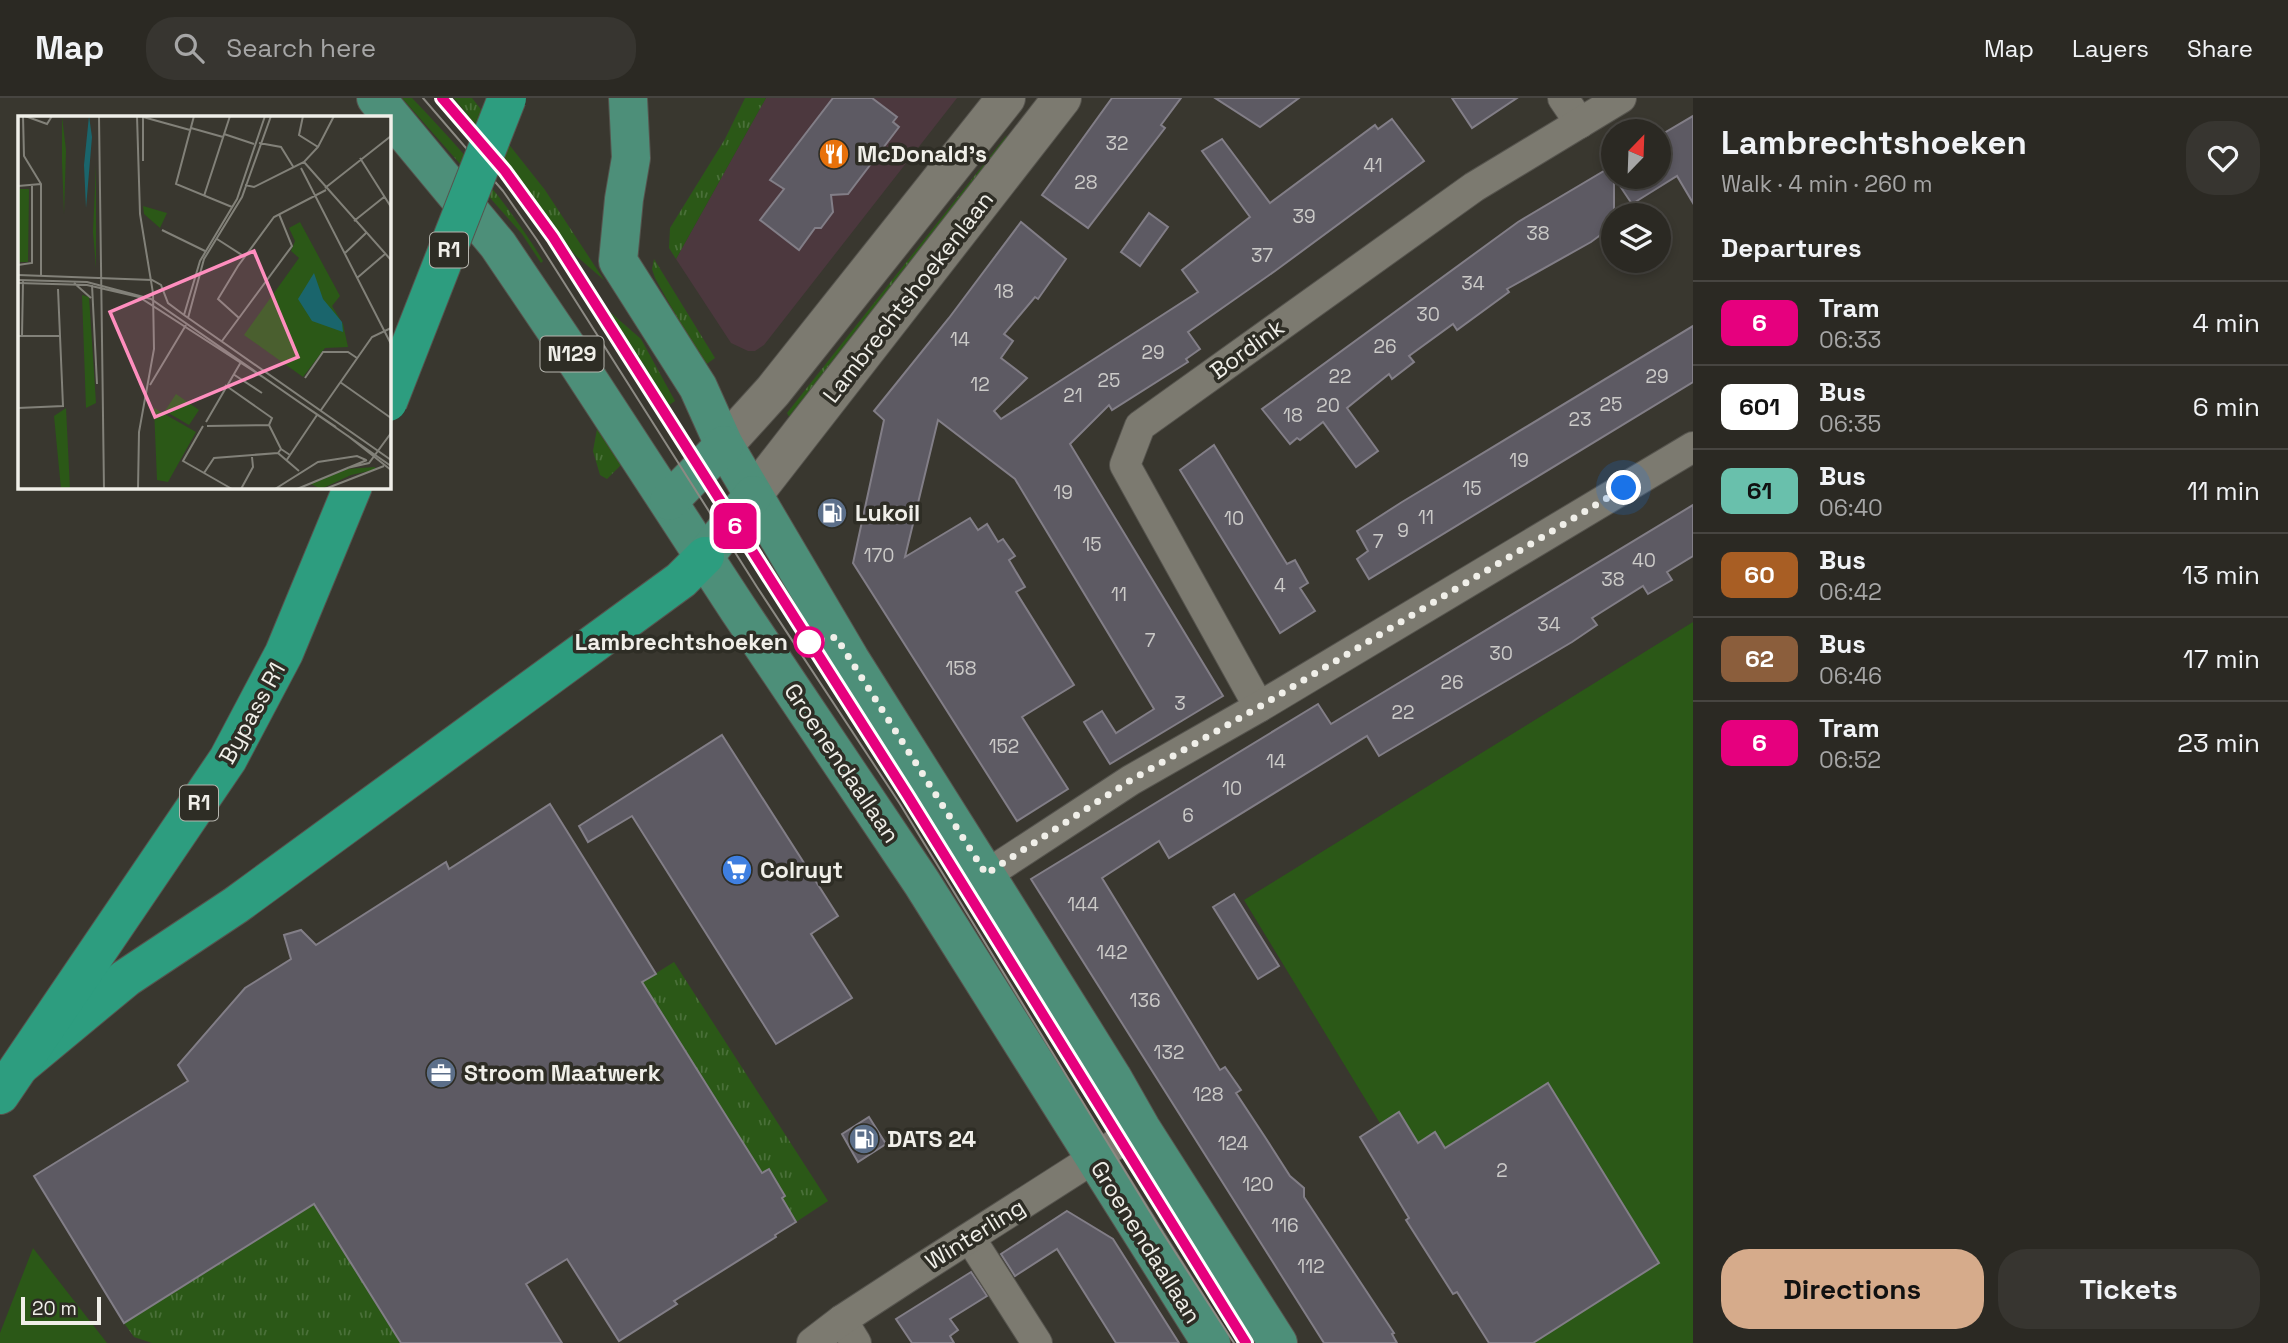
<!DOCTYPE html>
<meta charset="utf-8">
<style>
:root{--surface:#2b2923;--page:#373530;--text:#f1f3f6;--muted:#a6a6a6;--line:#474541;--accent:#d6ab8b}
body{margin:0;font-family:"Space Grotesk",sans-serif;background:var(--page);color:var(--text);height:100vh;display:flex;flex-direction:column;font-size:26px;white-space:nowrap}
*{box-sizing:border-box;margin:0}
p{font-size:23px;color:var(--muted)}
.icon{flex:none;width:38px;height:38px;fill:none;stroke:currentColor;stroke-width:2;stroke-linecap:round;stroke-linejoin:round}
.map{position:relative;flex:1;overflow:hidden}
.sheet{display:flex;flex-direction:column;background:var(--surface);width:595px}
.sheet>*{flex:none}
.badge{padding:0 14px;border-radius:10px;font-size:24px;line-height:46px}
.needle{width:46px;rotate:23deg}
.controls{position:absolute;left:1601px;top:21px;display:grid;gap:14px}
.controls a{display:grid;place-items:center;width:70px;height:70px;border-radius:50%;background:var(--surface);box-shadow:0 4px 10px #0003,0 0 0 2px var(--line);font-size:35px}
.scale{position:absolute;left:21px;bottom:18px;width:80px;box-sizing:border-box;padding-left:7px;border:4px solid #f0efe9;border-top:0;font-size:19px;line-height:24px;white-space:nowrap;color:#f0efe9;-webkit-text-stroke:5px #2e2d25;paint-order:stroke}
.you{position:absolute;width:35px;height:35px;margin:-18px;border:5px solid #fff;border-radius:50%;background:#1a73e8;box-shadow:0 0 0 10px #1a73e833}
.map>.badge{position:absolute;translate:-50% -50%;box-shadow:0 0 0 4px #fff}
h2{padding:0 28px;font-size:26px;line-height:63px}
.round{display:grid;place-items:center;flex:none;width:74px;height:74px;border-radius:28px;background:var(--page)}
.overview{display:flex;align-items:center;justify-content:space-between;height:119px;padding:0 28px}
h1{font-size:33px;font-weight:600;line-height:52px}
.cta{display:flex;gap:14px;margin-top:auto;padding:14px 28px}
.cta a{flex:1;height:80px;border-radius:28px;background:var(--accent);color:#111;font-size:28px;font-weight:600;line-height:80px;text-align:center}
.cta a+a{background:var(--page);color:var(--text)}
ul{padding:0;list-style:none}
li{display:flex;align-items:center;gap:21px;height:84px;padding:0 28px;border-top:2px solid var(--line)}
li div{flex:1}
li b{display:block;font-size:26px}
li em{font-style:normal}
li .badge{min-width:77px;font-weight:700;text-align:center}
header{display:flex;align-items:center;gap:42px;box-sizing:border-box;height:98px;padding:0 35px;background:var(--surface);border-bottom:2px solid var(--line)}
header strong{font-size:33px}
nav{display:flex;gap:38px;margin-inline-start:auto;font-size:24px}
.search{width:490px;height:63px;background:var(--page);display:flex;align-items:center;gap:18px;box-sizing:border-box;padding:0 24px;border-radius:28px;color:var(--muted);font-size:26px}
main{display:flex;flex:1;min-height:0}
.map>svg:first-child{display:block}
.commercial{fill:#4c383e}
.grass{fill:url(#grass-tufts)}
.park{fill:#2b5817}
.building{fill:#5d5a63;stroke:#827e87;stroke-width:2}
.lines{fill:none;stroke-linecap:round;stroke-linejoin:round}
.minor-casing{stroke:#56544e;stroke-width:32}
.tertiary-casing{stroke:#56544e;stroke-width:40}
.primary-casing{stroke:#56544e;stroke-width:40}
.motorway-casing{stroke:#56544e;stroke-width:40}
.minor{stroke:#7c7a70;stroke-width:30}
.tertiary{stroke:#7c7a70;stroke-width:38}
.primary{stroke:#4d8f79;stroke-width:38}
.motorway{stroke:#2d9d7f;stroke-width:38}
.tram{stroke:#8c8a83;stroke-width:2}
.motorway-bridge-casing{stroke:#56544e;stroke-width:40;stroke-linecap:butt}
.motorway-bridge{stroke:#2d9d7f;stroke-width:38}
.line-casing{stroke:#fff;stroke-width:16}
.line{stroke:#e6007e;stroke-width:10}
.walk{stroke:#f0efe9;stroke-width:7;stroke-dasharray:0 12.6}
.stop-dot{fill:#fff;stroke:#e6007e;stroke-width:3.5}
.labels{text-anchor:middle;stroke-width:7;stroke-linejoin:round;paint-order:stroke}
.number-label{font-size:19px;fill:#cbcac8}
.shield{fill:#2e2d25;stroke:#b6b5ae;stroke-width:2}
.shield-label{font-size:21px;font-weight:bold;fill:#f0efe9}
.poi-label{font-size:23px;font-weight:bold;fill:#f0efe9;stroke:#2e2d25;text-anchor:start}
.street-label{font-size:23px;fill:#f0efe9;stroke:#2e2d25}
.stop-label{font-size:23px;font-weight:bold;fill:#f0efe9;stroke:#2e2d25;text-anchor:end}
.inset-road{fill:none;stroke:#828179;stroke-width:2}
.view{fill:#fe8ebe;fill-opacity:0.15;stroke:#fe8ebe;stroke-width:3.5}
.inset-edge{fill:none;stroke:#f0efe9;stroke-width:3.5}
</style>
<header>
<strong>Map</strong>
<div class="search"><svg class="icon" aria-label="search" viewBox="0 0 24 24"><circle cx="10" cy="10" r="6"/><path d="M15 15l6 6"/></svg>Search here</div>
<nav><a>Map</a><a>Layers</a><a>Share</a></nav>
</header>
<main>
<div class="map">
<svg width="1693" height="1245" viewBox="0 0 1693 1245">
<defs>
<pattern id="grass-tufts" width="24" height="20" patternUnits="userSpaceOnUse" patternTransform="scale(1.75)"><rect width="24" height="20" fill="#2b5817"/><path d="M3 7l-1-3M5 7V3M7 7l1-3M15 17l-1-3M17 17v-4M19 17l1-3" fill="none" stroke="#4a7039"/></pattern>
</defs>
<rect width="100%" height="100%" fill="#39372f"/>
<path class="commercial" d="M 766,0 L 957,0 L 764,247 L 755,253 L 748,253 L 731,245 L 676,161 Z"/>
<g class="grass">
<path d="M 402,0 L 412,0 C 460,50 507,103 543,163 L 541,165 L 522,136 Z"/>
<path d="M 454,0 L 472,0 L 545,92 L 604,182 L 574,156 L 533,98 Z"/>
<path d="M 745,0 L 766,0 L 676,161 L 669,150 L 670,130 L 725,41 Z"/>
<path d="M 1006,38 L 1012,42 L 791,322 L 787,315 Z"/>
<path d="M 654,161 L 715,260 L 704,268 L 655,180 L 652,171 Z"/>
<path d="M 610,214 L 641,241 L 675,303 L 669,307 Z"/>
<path d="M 597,331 L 621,367 L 607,381 L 600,377 L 593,353 Z"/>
<path d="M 674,864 L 828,1103 L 796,1124 L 782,1100 L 785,1097 L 769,1072 L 759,1077 L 642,884 Z"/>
<path d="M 314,1106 L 401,1245 L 152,1245 L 134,1239 L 124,1225 Z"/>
</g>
<g class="park">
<path d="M 1693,524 L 1693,1245 L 1518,1245 L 1417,1086 L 1244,802 Z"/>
<path d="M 33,1150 L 107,1245 L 0,1245 L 0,1235 Z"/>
</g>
<g class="building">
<path d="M 833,0 L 872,0 L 897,19 L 893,24 L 899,29 L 848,96 L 831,97 L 833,114 L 821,130 L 815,130 L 799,152 L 760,122 L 784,91 L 770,82 Z"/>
<path d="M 1112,0 L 1181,0 L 1161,27 L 1165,30 L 1088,130 L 1042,97 Z"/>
<path d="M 1215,0 L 1299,0 L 1260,29 Z"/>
<path d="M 1452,0 L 1517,0 L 1472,30 Z"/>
<path d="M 1693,18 L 1693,105 L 1677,78 L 1632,106 L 1614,79 L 1659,79 L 1659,38 Z"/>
<path d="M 1392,21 L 1424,63 L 1275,173 L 1188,234 L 1200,251 L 1186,261 L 1188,264 L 1112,312 L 1109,307 L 1070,346 L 1223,598 L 1110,666 L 1084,624 L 1102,613 L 1116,635 L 1154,611 L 1015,381 L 938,322 L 905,459 L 970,420 L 978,432 L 987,426 L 998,444 L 1003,441 L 1015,458 L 1009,462 L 1025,489 L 1016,494 L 1074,587 L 1022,619 L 1068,691 L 1017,723 L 853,465 L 884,322 L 874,313 L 949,220 L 1021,124 L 1066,161 L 1038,201 L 1035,199 L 1004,236 L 1013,243 L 1001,260 L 1027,280 L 994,313 L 1001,321 L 1198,194 L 1182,172 L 1250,119 L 1202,53 L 1222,41 L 1270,105 L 1375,27 L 1378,31 Z"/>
<path d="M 1614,67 L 1614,127 L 1591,144 L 1507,191 L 1509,194 L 1457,232 L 1453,226 L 1409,258 L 1414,264 L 1392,281 L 1389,276 L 1347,310 L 1378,353 L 1356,369 L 1323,324 L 1300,342 L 1297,340 L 1290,346 L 1262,311 L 1518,124 Z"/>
<path d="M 1149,115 L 1168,129 L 1140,168 L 1121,154 Z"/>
<path d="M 1693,228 L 1693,284 L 1369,481 L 1357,461 L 1368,453 L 1357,433 L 1402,404 Z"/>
<path d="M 1214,347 L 1287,466 L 1295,462 L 1308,485 L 1300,490 L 1315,513 L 1280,535 L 1180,372 Z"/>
<path d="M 1693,407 L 1693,458 L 1667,474 L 1672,482 L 1648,496 L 1643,488 L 1592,520 L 1597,527 L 1572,544 L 1379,658 L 1367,638 L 1169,760 L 1159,743 L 1102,780 L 1220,972 L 1225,969 L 1241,992 L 1236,995 L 1265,1039 L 1290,1078 L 1304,1090 L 1304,1099 L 1394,1235 L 1392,1236 L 1397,1245 L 1324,1245 L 1031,781 L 1318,606 L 1331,626 Z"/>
<path d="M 722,637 L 838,818 L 811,836 L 852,900 L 776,946 L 632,718 L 588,744 L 579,728 Z"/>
<path d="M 550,706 L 656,876 L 642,884 L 762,1075 L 769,1071 L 785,1098 L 782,1100 L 796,1124 L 775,1137 L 776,1139 L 674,1203 L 677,1206 L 619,1243 L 567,1161 L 526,1186 L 562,1245 L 401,1245 L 314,1106 L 124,1225 L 34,1078 L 188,983 L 178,967 L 245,890 L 291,861 L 284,837 L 301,832 L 316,847 L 446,764 L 449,771 Z"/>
<path d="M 1234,796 L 1279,868 L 1258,881 L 1213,809 Z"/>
<path d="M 1548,985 L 1659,1165 L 1533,1245 L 1489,1245 L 1457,1194 L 1453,1196 L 1406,1122 L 1409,1120 L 1360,1039 L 1399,1014 L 1418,1045 L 1435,1034 L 1445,1050 Z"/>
<path d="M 869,1019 L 886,1046 L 858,1064 L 842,1036 Z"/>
<path d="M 1067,1113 L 1113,1141 L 1179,1245 L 1116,1245 L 1057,1151 L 1015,1178 L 1001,1156 Z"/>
<path d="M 971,1174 L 987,1198 L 950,1221 L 958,1232 L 950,1238 L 954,1245 L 912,1245 L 896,1221 Z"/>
</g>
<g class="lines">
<g class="minor-casing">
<g id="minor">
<path d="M 1563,0 L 1580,25"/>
<path d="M 1259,609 L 1125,367 L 1140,328 L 1474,89 L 1621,0"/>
<path d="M 986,777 L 1131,682 L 1259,609 L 1693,349"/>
<path d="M 970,1140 L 1037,1245"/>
<path d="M 842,1222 L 856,1245"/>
<path d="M 812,1245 L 842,1222 L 911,1177 L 1141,1030"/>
</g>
</g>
<g class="tertiary-casing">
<g id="tertiary">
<path d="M 724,347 L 773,293 L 1006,0"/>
<path d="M 753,397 L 1062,0"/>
</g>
</g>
<g class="primary-casing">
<g id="primary">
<path d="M 376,0 L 498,147 L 573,258 L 738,511 L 922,785 L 1211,1245"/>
<path d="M 628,0 L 631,60 L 624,101 L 618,163 L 698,289 L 724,347 L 850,561 L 986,777 L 1112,979 L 1141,1030 L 1278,1245"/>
<path d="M 669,403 L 724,347"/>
<path d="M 705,458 L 753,397"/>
</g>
</g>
<g class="motorway-casing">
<g id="motorway">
<path d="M 21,967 L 126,880 L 236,807 L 681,482 L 705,458"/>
<path d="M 0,997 L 228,661 L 284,555 L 353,388"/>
</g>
</g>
<use href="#minor" class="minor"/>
<use href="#tertiary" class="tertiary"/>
<use href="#primary" class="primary"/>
<use href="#motorway" class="motorway"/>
<g class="tram">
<path d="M 423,0 L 503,93 L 537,142 L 757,489 L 900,706 L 1163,1135 L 1234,1245"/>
<path d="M 442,0 L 514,85 L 553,139 L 908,698 L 1173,1130 L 1246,1245"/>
</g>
<g class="motorway-bridge-casing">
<path id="motorway-bridge" d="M 388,304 L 507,0"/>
</g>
<use href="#motorway-bridge" class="motorway-bridge"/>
</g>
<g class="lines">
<g class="line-casing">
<path id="line" d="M 442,0 L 505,73 L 553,139 L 908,698 L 1246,1245"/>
</g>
<use href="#line" class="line"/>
<path class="walk" d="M 809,544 L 836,539 L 986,776 L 1131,682 L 1259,609 L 1624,390"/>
</g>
<defs>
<g id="restaurant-disc" transform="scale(1.575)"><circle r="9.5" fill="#e8710a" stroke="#2e2d25"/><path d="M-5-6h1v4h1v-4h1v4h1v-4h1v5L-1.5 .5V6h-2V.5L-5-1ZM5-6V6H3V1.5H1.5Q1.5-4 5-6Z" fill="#fff"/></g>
<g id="fuel-disc" transform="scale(1.575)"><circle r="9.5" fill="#5c6f8a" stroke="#2e2d25"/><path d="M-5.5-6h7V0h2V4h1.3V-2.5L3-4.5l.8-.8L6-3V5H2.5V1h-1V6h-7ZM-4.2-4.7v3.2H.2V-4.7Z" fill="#fff"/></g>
<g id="supermarket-disc" transform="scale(1.575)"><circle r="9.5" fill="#3f7fe0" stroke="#2e2d25"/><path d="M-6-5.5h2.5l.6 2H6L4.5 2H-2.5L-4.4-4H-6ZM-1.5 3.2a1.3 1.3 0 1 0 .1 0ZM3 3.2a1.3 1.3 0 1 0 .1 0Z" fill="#fff"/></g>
<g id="office-disc" transform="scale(1.575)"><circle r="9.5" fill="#5c6f8a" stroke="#2e2d25"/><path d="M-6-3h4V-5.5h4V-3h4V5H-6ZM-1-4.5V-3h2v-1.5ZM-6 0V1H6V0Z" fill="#fff"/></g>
</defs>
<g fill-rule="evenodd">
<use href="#restaurant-disc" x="834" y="56"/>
<use href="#fuel-disc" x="832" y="415"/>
<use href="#supermarket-disc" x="737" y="772"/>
<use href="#office-disc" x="441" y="975"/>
<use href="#fuel-disc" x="864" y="1041"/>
</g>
<circle class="stop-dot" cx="809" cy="544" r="14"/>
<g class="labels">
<g class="number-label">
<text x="1117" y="52">32</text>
<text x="1373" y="74">41</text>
<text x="1086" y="91">28</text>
<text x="1304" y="125">39</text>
<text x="1538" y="142">38</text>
<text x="1262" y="164">37</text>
<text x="1473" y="192">34</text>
<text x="1004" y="200">18</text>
<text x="1428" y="223">30</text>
<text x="960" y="248">14</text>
<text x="1385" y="255">26</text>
<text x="1153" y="261">29</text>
<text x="1340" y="285">22</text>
<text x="1657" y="285">29</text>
<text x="1109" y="289">25</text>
<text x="980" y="293">12</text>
<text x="1073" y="304">21</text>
<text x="1611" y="313">25</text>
<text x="1328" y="314">20</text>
<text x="1293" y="324">18</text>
<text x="1580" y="328">23</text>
<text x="1519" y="369">19</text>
<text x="1472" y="397">15</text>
<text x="1063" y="401">19</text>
<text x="1426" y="426">11</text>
<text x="1234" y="427">10</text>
<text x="1403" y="439">9</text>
<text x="1378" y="450">7</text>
<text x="1092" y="453">15</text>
<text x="879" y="464">170</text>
<text x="1644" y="469">40</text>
<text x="1613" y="488">38</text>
<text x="1280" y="494">4</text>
<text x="1119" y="503">11</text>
<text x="1549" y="533">34</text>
<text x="1150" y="549">7</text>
<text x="1501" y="562">30</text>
<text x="961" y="577">158</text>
<text x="1452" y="591">26</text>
<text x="1180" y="612">3</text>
<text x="1403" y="621">22</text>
<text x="1004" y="655">152</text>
<text x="1276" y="670">14</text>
<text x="1232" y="697">10</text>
<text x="1188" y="724">6</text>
<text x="1083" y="813">144</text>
<text x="1112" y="861">142</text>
<text x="1145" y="909">136</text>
<text x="1169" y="961">132</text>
<text x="1208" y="1003">128</text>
<text x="1233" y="1052">124</text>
<text x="1502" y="1079">2</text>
<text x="1258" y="1093">120</text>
<text x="1285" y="1134">116</text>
<text x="1311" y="1175">112</text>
</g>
<g class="shield">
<rect x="430" y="134.5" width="38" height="35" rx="5"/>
<rect x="540.5" y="238.5" width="63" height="35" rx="5"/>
<rect x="180" y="687.5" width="38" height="35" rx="5"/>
</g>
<g class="shield-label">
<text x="449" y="159">R1</text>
<text x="572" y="263">N129</text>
<text x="199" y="712">R1</text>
</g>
<g class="poi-label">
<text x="857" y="64">McDonald's</text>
<text x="855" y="423">Lukoil</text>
<text x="760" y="780">Colruyt</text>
<text x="464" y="983">Stroom Maatwerk</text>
<text x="887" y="1049">DATS 24</text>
</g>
<g class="street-label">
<text transform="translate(908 199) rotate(-52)" y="8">Lambrechtshoekenlaan</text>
<text transform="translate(1247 251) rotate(-36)" y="8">Bordink</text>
<text transform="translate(252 615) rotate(-61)" y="8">Bypass R1</text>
<text transform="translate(842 665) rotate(56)" y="8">Groenendaallaan</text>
<text transform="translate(975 1136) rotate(-32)" y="8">Winterling</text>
<text transform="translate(1146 1144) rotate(58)" y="8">Groenendaallaan</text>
</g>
<g class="stop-label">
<text x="788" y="552">Lambrechtshoeken</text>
</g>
</g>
<g transform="translate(18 18)">
<rect width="373" height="373" fill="#39372f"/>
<path d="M 44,0 L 48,34 L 46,98 L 44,46 ZM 78,49 L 78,152 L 75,116 ZM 0,73 L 11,73 L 10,146 L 0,146 ZM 64,179 L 71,181 L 78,287 L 68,292 ZM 158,278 L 181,294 L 171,309 L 147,295 ZM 48,292 L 52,373 L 43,373 L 36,300 ZM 356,351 L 360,353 L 333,359 L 303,373 L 293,368 L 330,353 Z" fill="#2b5817"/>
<path d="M 125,90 L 149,97 L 142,112 L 126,98 Z" fill="#2b5817"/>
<path d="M 282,106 L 322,180 L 314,190 L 325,208 L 330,231 L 307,232 L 285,261 L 226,219 L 281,142 L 273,135 L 277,125 L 271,112 ZM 136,292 L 178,316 L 150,366 L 139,364 Z" fill="#2b5817"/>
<path d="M 71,0 L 74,21 L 68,92 L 66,49 ZM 296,157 L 305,183 L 324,206 L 325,216 L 294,205 L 280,183 Z" fill="#1a656c"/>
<path class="inset-road" d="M 5,0 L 6,40 L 23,68 L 23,159M 7,0 L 29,8 L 34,0M 81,0 L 86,373M 119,0 L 122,98 L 135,177 L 136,233 L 121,316 L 120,373M 176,0 L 158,68 L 214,91M 285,0 L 281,19 L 300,31M 125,1 L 172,14M 125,1 L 125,45M 173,12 L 205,21M 206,18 L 236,28M 241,27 L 263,31 L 276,52M 342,42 L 373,91M 286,46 L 373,144M 283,52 L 373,228M 227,69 L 236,71 L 286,46 L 300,31 L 316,0M 0,70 L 23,68M 307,72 L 373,20M 186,80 L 212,0M 336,105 L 366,81M 144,114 L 187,135M 199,123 L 227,141M 326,138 L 348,117M 0,149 L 14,147 L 14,70M 0,159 L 134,164 L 143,169 L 150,187 L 166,199 L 373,344M 339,162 L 367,138M 0,164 L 69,166 L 133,183 L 373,350M 0,167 L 69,169 L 121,181 L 254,267M 56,167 L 73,182M 74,169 L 79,268M 166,199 L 182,145 L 219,83 L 247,0M 170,202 L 186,143 L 224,81 L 253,0M 221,202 L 200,183 L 220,150 L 256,101 L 308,74M 0,220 L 42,220M 4,220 L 5,165M 204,225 L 274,130 L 261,98M 215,258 L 244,277M 287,262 L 305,236 L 330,236 L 339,242M 322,266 L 373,302M 132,269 L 168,209M 207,269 L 254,302 L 251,309M 284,288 L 318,311M 0,292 L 45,290 L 40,173M 303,294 L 354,221 L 373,212M 188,306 L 223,246M 251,309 L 263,333M 185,310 L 165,345 L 214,373M 189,310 L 251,309M 330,320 L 373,354M 272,339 L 263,333 L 260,337 L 281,355M 268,345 L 299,299M 329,352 L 351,347 L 373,317M 186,357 L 196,342 L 260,337M 223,373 L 235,351 L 234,341M 257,373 L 300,346 L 339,340 L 348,344M 279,373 L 349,344M 307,373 L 366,350"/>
<path class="view" d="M 236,135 L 280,241 L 137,301 L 92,196 Z"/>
<rect width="373" height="373" class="inset-edge"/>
</g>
</svg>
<div class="controls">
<a><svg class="needle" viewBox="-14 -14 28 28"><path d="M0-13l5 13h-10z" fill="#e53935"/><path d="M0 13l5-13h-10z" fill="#a6a6a6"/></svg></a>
<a><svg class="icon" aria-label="layers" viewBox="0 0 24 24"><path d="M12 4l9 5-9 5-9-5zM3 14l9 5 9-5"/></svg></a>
</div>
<div class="scale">20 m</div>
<div class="you" style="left:1624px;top:390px"></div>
<b class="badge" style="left:735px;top:428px;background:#e6007e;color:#fff">6</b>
</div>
<section class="sheet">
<div class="overview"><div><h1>Lambrechtshoeken</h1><p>Walk · 4 min · 260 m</p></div><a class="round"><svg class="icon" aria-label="heart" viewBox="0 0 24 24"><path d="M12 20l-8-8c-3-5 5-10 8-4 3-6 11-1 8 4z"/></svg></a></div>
<h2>Departures</h2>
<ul>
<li><span class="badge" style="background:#e6007e;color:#fff">6</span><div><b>Tram</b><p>06:33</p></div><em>4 min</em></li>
<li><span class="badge" style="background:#fff;color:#111">601</span><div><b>Bus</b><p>06:35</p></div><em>6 min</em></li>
<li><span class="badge" style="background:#69c0ac;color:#111">61</span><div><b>Bus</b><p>06:40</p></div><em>11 min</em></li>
<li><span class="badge" style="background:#a85e24;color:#fff">60</span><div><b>Bus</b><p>06:42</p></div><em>13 min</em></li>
<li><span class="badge" style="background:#8b5e3c;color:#fff">62</span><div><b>Bus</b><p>06:46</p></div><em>17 min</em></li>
<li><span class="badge" style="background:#e6007e;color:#fff">6</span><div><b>Tram</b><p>06:52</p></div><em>23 min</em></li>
</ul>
<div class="cta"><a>Directions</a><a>Tickets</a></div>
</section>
</main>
